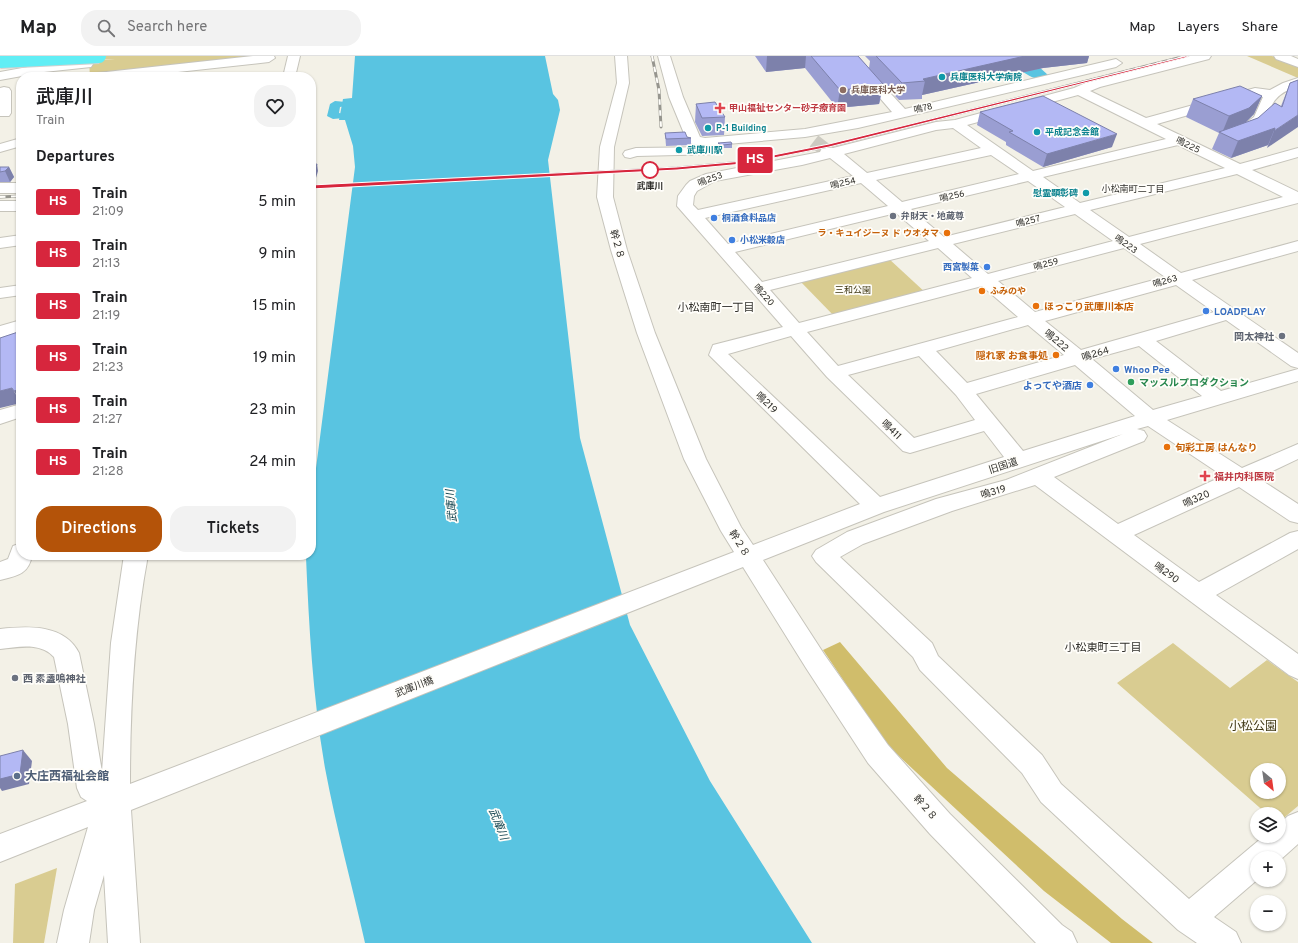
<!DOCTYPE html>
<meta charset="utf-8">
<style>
:root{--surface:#fff;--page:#f2f2f2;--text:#202124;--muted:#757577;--line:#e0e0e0;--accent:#b45309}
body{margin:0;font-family:Overpass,"Noto Sans JP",sans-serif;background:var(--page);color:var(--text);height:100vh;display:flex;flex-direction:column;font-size:15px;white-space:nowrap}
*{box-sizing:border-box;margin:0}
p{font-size:13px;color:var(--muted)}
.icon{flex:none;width:22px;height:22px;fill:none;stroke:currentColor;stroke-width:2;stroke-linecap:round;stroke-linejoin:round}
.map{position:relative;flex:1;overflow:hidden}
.sheet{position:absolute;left:16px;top:16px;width:300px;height:488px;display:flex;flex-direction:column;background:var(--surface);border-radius:16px;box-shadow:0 1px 3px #0004}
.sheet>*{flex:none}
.badge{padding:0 8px;border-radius:3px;font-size:14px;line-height:26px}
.needle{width:26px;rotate:151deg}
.fabs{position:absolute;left:1250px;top:707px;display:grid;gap:8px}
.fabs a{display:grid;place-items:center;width:36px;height:36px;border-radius:50%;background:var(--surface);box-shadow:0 1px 3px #0004;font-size:20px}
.map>.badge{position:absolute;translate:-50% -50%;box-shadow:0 0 0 2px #fff}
h2{padding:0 20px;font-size:15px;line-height:36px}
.round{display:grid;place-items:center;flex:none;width:42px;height:42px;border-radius:16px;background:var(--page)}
.headline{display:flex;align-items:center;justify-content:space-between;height:68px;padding:0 20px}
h1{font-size:19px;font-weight:600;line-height:30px}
.cta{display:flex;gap:8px;margin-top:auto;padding:8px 20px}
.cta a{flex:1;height:46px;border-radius:16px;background:var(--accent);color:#fff;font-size:16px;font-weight:600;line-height:46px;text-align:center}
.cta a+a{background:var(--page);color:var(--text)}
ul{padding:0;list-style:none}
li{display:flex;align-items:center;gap:12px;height:52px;padding:0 20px}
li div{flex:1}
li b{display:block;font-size:15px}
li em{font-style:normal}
li .badge{min-width:44px;font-weight:700;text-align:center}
header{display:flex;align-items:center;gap:24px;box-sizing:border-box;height:56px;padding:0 20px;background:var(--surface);border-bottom:1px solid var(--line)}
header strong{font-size:19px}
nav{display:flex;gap:22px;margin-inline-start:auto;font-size:14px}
.search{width:280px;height:36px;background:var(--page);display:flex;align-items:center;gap:10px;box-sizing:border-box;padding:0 14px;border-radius:16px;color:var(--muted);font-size:15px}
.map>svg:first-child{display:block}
.green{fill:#d9cc91;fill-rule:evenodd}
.forest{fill:#d0bd6b}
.water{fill:#59c4e1}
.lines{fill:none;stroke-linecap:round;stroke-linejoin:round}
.canal{fill:#59c4e1;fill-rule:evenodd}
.river{fill:#59c4e1;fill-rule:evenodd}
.minor-tunnel{stroke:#cccac1;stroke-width:14;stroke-dasharray:14 7;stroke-linecap:butt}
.minor-casing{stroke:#c6c4bb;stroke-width:2}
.minor{fill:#fff;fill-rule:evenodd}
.rail-casing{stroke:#96958e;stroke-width:3}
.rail{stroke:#fffefa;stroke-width:2;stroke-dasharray:5.5;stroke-linecap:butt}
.highway-bridge-casing{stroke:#d1d1d0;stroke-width:16;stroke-linecap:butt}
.highway-bridge{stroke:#61eef5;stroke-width:14}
.wall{fill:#9a9ed2}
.shaded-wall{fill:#7d81ab}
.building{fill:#b3b8f4;stroke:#7d81ab}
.line{fill:#d7263d;stroke:#fff}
.culture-dot{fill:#0f9aa8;stroke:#fffefa;stroke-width:1.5}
.education-dot{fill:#8d6e63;stroke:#fffefa;stroke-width:1.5}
.health-dot{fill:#e0444e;stroke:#fffefa;stroke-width:1.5}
.stop-dot{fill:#fff;stroke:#d7263d;stroke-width:2}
.worship-dot{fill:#6b7280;stroke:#fffefa;stroke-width:1.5}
.shop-dot{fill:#3f7fe0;stroke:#fffefa;stroke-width:1.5}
.food-dot{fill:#e8710a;stroke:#fffefa;stroke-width:1.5}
.leisure-dot{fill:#2e9e5b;stroke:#fffefa;stroke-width:1.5}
.service-dot{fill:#5c6f8a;stroke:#fffefa;stroke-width:1.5}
.labels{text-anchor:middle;stroke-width:3.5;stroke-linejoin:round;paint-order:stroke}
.far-culture-label{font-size:9px;font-weight:bold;fill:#0d838f;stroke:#fffefa;text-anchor:start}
.far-education-label{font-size:9px;font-weight:bold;fill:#785e54;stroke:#fffefa;text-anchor:start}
.far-health-label{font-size:9px;font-weight:bold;fill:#be3a42;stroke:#fffefa;text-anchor:start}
.far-street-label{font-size:9px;fill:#302f2b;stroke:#fffefa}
.far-stop-label{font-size:9px;font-weight:bold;fill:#302f2b;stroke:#fffefa}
.far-neighbourhood-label{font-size:9px;fill:#302f2b;stroke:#fffefa}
.far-worship-label{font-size:9px;font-weight:bold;fill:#5b616d;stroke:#fffefa;text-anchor:start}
.far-shop-label{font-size:9px;font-weight:bold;fill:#366cbe;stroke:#fffefa;text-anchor:start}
.far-food-label{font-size:9px;font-weight:bold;fill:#c56008;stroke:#fffefa;text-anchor:end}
.far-park-label{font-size:9px;fill:#3e3612;stroke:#fffefa}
.street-label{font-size:10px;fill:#302f2b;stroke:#fffefa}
.food-label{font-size:10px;font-weight:bold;fill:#c56008;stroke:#fffefa;text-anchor:start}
.shop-label{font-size:10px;font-weight:bold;fill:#366cbe;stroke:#fffefa;text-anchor:start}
.worship-label{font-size:10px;font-weight:bold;fill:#5b616d;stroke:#fffefa;text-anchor:end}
.leisure-label{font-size:10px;font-weight:bold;fill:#27864d;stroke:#fffefa;text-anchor:start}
.health-label{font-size:10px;font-weight:bold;fill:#be3a42;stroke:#fffefa;text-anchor:start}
.neighbourhood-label{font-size:11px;fill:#302f2b;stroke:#fffefa}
.water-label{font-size:11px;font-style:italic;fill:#0a3c48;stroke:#fffefa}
.near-park-label{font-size:12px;fill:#3e3612;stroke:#fffefa}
.near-service-label{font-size:12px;font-weight:bold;fill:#4e5e75;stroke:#fffefa;text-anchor:start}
</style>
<header>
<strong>Map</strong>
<div class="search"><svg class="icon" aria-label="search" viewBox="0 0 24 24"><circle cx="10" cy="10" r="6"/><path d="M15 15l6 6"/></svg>Search here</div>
<nav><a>Map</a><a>Layers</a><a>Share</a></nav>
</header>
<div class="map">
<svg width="1298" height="887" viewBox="0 0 1298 887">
<rect width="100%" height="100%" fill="#f3f1e7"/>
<g class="green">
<path d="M 93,0 L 265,0 L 90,21 L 89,5 L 115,3 L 94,4 Z"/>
<path d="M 1247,0 L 1272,0 L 1298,11 L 1298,22 Z"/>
<path d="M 888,202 L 927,238 L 836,262 L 799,224 Z"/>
<path d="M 1173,587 L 1230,632 L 1267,604 L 1298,626 L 1298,750 L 1279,766 L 1279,758 L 1267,758 L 1117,627 ZM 1257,714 L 1279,714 L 1279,736 L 1257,736 Z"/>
<path d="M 57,812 L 44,887 L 13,887 L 15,828 Z"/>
</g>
<path class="forest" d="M 840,586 L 947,712 L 1122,863 L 1153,887 L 1111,887 L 1044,835 L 887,689 L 823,594 Z"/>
<path class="water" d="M 355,0 L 545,0 L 553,38 L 558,44 L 560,54 L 548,104 L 580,382 L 630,569 L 710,725 L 812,887 L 365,887 C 352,829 336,771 325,712 C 313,643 309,572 306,501 L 306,499 L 311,499 L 312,443 L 355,111 L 353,90 L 345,64 L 339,64 L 343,43 L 352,42 Z"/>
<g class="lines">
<path class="canal" d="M 335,45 L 346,46 L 347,48 L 346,50 L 340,51 L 339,57 L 344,58 L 346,60 L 344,62 L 333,63 L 327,60 L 330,48 Z"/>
<path class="river" d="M 1007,0 L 1027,0 L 1048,19 L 1045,23 C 1032,26 1015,11 1007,0 Z"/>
<path class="minor-tunnel" d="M 814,85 L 827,95"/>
<g class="minor-casing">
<g id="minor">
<path d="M 253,0 L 274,0 L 275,2 L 269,6 L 132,21 L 91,21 L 97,17 Z"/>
<path d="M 288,0 L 300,0 L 295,21 L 283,21 Z"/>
<path d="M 615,0 L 627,0 L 629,27 L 614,91 L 613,141 L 627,194 L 655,277 L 706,403 L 741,471 L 753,489 L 860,448 L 709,299 L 713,289 L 783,271 L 677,150 L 678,140 L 686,129 L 690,125 L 706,118 L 820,96 L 822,92 L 827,91 L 833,92 L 936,66 L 955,64 L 1074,32 L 1090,25 L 1190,0 L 1211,0 L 1209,3 L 1100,31 L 1090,35 L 1146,62 L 1255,32 L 1270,34 L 1283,27 L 1298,22 L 1298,30 C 1290,33 1282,36 1276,43 C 1271,48 1271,54 1269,60 C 1264,71 1247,82 1235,79 L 1233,76 L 1254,61 L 1263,41 L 1255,40 L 1157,68 L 1240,108 L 1298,92 L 1298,101 L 1252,114 L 1298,136 L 1298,147 L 1140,188 L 1181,217 L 1298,185 L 1298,195 L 1192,224 L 1298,297 L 1298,312 L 1291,310 L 1226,264 L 1156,285 L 1221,335 L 1298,313 L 1298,325 L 1167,364 L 1242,412 L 1298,388 L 1298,403 L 1258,422 L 1298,448 L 1298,467 L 1290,465 L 1239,431 L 1134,479 L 1199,526 L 1290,477 L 1298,475 L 1298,493 L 1216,539 L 1298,598 L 1298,623 L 1289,619 L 1035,429 L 952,455 L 863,488 L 840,501 L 932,587 L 938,600 L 1042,699 L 1061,728 L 1189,843 L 1264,780 L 1279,780 L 1279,768 L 1288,760 L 1298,756 L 1298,788 L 1279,805 L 1279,802 L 1257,802 L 1257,824 L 1214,861 L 1236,876 L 1241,887 L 1197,887 L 1178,874 L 1041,746 L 1022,717 L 920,614 L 913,601 L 816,506 L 812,500 L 816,494 L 847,476 L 936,443 L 1006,424 L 1123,378 L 884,456 L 763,504 L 824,598 L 888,689 L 950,758 L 1062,869 L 1072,876 L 1077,887 L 1036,887 L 930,778 L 868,707 L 806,612 L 743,511 L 131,754 L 140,887 L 108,887 L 104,819 L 94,854 L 89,887 L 57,887 L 64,854 L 88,771 L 0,806 L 0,778 L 87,745 L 81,741 L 77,732 L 68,668 L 54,601 C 40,586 18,591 0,593 L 0,573 C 28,570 64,568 79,597 L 94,668 L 102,716 L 111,587 L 124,499 L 148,499 C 134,574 130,651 130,728 L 734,496 L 721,475 L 684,403 L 637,277 L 611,194 L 597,141 L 600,91 L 617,27 ZM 1078,39 L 1166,83 L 1033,115 L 967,69 ZM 953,72 L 981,92 L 867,117 L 844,98 L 936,74 ZM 1178,89 L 1225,112 L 1080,147 L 1043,121 ZM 991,99 L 1019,118 L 902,146 L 876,124 ZM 830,102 L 853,120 L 698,154 L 693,149 L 694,140 L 697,135 L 715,125 L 802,109 ZM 1237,118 L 1283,141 L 1129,181 L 1090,154 ZM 1028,125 L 1065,151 L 944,181 L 911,153 ZM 861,127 L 888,150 L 728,188 L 705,162 ZM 896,157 L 929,185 L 762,226 L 735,196 ZM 1075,158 L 1113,185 L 988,218 L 953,188 ZM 938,192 L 972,222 L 799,267 L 770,234 ZM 1124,192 L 1165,221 L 1035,256 L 998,225 ZM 1176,229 L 1214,256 L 1081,294 L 1045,265 ZM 982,230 L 1018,261 L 838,310 L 807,276 ZM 1028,269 L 1064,299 L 967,327 L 936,295 ZM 791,280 L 827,321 L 903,395 L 910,397 L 984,375 L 1004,401 L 880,441 L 728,298 ZM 1139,290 L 1202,340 L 1153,354 L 1092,303 ZM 919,300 L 956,339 L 975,364 L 914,382 L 848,319 ZM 1075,309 L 1135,360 L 1023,395 L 976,338 ZM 1148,370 L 1223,420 L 1118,468 L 1054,421 L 1144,385 L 1147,380 L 1144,375 L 1137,373 Z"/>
<path d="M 658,0 L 670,0 L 683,41 L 700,81 L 705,82 L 805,73 L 892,56 L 867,27 L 873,23 L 878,24 L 905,53 L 1116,3 L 1122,7 L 1116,11 L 858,72 L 805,81 L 705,90 L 688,87 L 669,41 Z"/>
<path d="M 1274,0 L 1291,0 L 1298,3 L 1298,11 L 1276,3 Z"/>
<path d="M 87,4 L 91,5 L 93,8 L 91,11 L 44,16 L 0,24 L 0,16 L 44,8 Z"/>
<path d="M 4,31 L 9,32 L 11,35 L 11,57 L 9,60 L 0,60 L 0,32 Z"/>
<path d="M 21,82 L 21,90 L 0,96 L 0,88 Z"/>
<path d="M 714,91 L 719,92 L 721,95 L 719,98 L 637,100 L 630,102 L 625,101 L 623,98 L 625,95 L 636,92 Z"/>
<rect x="0" y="127" width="21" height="10"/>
<rect x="0" y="145" width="21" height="10"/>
<path d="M 21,179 L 21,189 L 0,192 L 0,182 Z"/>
<path d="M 21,229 L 21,239 L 0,242 L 0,232 Z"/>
<path d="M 21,264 L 21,275 L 0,282 L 0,270 Z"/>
<path d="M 21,348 L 21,361 L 0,368 L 0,354 Z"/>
<path d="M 21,487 L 21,499 L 32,499 C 29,518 17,520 0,524 L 0,506 L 8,503 L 13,490 Z"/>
</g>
</g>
<use href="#minor" class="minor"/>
<g class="rail-casing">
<g id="rail">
<path d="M 652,0 L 659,34 L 661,71"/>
<path d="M 311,131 L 677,112 L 743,106 L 829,90 L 1186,0"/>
<path d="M 0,141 L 21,140"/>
</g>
</g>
<use href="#rail" class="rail"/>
<g class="highway-bridge-casing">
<path id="highway-bridge" d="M 0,5 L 99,0"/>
</g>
<use href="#highway-bridge" class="highway-bridge"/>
</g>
<g class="wall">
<path d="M 755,0 L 858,0 L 869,12 L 870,5 L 865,0 L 1089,0 L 1087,7 L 1043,12 L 922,39 L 922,43 L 899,44 L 883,28 L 880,45 L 879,48 L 837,52 L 805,12 L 766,16 Z"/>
<path d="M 1298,24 L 1267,92 L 1268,89 L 1231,102 L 1212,93 L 1219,77 L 1186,61 L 1193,43 L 1262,40 L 1254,58 L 1245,67 L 1258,62 L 1281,50 L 1290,27 Z"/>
<path d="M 696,48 L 725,61 L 724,79 L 702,80 L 695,66 Z"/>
<path d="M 980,56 L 1112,91 L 1043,111 L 1006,89 L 1006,86 L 977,69 Z"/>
<path d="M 665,77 L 691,82 L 691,89 L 666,90 Z"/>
<path d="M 718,87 L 732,88 L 732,92 L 723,92 L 723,93 L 718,90 Z"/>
<path d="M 0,111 L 9,111 L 14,121 L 10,126 L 0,126 Z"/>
</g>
<g class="shaded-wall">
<path d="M 767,0 L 806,0 L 805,12 L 766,16 Z"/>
<path d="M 1025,0 L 1089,0 L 1087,7 L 1043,12 L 922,39 L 925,25 L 923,23 Z"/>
<path d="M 882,30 L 879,48 L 837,52 L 840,34 Z"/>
<path d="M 1262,40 L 1254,58 L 1242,70 L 1222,77 L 1229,60 Z"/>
<path d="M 1298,59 L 1298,71 L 1267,92 L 1274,75 Z"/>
<path d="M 1275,72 L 1268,89 L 1231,102 L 1238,85 Z"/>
<path d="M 1117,78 L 1112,91 L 1043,111 L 1047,98 Z"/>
<path d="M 317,108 L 318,115 L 311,139 L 311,128 Z"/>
<path d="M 9,111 L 14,121 L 10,126 L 5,115 Z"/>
<path d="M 12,332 L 21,347 L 0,352 L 0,335 Z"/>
<path d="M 21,333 L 21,347 L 14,335 Z"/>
<path d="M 23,694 L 32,705 L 29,728 L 2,735 L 0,732 L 0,723 Z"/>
</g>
<g class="building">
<path d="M 811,0 L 858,0 L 883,28 L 880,28 L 882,30 L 840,34 Z"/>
<path d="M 876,0 L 1025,0 L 923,23 L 925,25 L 902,27 Z"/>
<path d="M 1298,24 L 1298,59 L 1274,75 L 1275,72 L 1238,85 L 1219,76 L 1258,62 L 1275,47 L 1282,51 L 1290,27 Z"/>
<path d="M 1240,30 L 1262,40 L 1249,52 L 1229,60 L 1193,43 Z"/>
<path d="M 1043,40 L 1117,78 L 1047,98 L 1009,76 L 1013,75 L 980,56 Z"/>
<path d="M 715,46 L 725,61 L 702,62 L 696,48 Z"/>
<path d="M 685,76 L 687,81 L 691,82 L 666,83 L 665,77 Z"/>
<path d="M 731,86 L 732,88 L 723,89 L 723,90 L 718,87 Z"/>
<path d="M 317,108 L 311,128 L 311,109 Z"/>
<path d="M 0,111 L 9,111 L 5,115 L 0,116 Z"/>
<path d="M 21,275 L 21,333 L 14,335 L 12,332 L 0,335 L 0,282 Z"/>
<path d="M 23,694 L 20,718 L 0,723 L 0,700 Z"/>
</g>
<path class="line" d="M 1186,0 L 1188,1 L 829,91 L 743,108 L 677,114 L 311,133 L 308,131 L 311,129 L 677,111 L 743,105 L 829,88 Z"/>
<g class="culture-dot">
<circle cx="942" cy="21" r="4"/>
<circle cx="708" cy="72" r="4"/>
<circle cx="1037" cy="76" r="4"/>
<circle cx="679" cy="94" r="4"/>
<circle cx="1086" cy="137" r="4"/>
</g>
<circle class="education-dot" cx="843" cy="34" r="4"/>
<g class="health-dot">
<path d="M718 46h4v4h4v4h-4v4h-4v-4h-4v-4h4z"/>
<path d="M1203 414h4v4h4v4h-4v4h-4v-4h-4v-4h4z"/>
</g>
<circle class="stop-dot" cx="650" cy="114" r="8"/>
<g class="worship-dot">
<circle cx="893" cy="160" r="4"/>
<circle cx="1282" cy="280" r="4"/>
<circle cx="15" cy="622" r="4"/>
</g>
<g class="shop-dot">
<circle cx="714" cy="162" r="4"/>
<circle cx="732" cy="184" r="4"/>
<circle cx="987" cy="211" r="4"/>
<circle cx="1206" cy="255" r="4"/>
<circle cx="1116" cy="313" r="4"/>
<circle cx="1090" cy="329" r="4"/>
</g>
<g class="food-dot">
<circle cx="947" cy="177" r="4"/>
<circle cx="982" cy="235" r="4"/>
<circle cx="1036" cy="250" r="4"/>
<circle cx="1056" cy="299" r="4"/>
<circle cx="1167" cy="391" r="4"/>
</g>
<circle class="leisure-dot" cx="1131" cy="326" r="4"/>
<circle class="service-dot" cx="17" cy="720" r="4"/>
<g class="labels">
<g class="far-culture-label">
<text x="950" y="24">兵庫医科大学病院</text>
<text x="716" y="75">P-1 Building</text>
<text x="1045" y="79">平成記念会館</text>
<text x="687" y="97">武庫川駅</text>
<text x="1078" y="140" text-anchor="end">慰霊顕彰碑</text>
</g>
<g class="far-education-label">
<text x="851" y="37">兵庫医科大学</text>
</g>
<g class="far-health-label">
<text x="729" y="55">甲山福祉センター砂子療育園</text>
</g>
<g class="far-street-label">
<text transform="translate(923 52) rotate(-13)" y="3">鳴78</text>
<text transform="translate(1188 89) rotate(26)" y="3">鳴225</text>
<text transform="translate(710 123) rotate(-20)" y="3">鳴253</text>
<text transform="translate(843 127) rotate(-13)" y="3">鳴254</text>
<text transform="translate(952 140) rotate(-13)" y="3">鳴256</text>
<text transform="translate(1028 165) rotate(-14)" y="3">鳴257</text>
<text transform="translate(1126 188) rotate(35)" y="3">鳴223</text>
<text transform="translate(1046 208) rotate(-15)" y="3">鳴259</text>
<text transform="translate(1165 225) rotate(-16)" y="3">鳴263</text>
<text transform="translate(764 239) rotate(48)" y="3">鳴220</text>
</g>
<g class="far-stop-label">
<text x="650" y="133">武庫川</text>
</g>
<g class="far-neighbourhood-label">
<text x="1133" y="136">小松南町二丁目</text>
</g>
<g class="far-worship-label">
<text x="901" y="163">弁財天・地蔵尊</text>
</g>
<g class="far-shop-label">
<text x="722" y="165">桐酒食料品店</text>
<text x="740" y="187">小松米穀店</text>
<text x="979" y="214" text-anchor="end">西宮製菓</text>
</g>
<g class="far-food-label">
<text x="939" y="180">ラ・キュイジーヌ ド ウオタマ</text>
<text x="990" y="238" text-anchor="start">ふみのや</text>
</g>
<g class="far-park-label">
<text x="853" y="237">三和公園</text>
</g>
<g class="street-label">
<text transform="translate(618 188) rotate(74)" y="4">幹２８</text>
<text transform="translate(1057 284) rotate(40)" y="4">鳴222</text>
<text transform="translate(1095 297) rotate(-17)" y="4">鳴264</text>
<text transform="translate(767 346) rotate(44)" y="4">鳴219</text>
<text transform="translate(892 373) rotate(44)" y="4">鳴411</text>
<text transform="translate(1003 409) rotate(-18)" y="4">旧国道</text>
<text transform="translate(993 435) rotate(-16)" y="4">鳴319</text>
<text transform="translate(1196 442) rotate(-24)" y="4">鳴320</text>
<text transform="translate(740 487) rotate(58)" y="4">幹２８</text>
<text transform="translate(1167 516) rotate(36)" y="4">鳴290</text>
<text transform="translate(414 630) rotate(-21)" y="4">武庫川橋</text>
<text transform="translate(926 751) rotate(48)" y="4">幹２８</text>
</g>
<g class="food-label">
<text x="1044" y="254">ほっこり武庫川本店</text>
<text x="1048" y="303" text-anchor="end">隠れ家 お食事処</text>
<text x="1175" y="395">旬彩工房 はんなり</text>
</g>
<g class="shop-label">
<text x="1214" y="259">LOADPLAY</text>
<text x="1124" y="317">Whoo Pee</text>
<text x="1082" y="333" text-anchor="end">よってや酒店</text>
</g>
<g class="worship-label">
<text x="1274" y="284">岡太神社</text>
<text x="23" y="626" text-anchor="start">西 素盞嗚神社</text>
</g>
<g class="leisure-label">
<text x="1139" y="330">マッスルプロダクション</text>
</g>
<g class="health-label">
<text x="1214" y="424">福井内科医院</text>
</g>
<g class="neighbourhood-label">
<text x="716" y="255">小松南町一丁目</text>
<text x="1103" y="595">小松東町三丁目</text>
</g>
<g class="water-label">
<text transform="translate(451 450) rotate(-95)" y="4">武庫川</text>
<text transform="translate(499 768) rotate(68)" y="4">武庫川</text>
</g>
<g class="near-park-label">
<text x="1253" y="674">小松公園</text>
</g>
<g class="near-service-label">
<text x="25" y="724">大庄西福祉会館</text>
</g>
</g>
</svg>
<div class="fabs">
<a><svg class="needle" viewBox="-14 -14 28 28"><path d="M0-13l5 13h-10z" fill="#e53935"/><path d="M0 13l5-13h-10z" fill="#757577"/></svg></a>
<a><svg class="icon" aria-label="layers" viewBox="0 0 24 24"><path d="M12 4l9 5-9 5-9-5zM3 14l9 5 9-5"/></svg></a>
<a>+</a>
<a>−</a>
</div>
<b class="badge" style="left:755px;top:104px;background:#d7263d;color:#fff">HS</b>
<section class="sheet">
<div class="headline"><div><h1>武庫川</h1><p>Train</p></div><a class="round"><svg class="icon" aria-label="heart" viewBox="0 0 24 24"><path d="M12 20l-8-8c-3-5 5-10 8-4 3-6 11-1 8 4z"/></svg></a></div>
<h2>Departures</h2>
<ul>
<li><span class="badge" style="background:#d7263d;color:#fff">HS</span><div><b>Train</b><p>21:09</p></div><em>5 min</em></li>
<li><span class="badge" style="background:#d7263d;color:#fff">HS</span><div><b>Train</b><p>21:13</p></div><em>9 min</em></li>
<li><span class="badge" style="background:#d7263d;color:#fff">HS</span><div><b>Train</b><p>21:19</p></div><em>15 min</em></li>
<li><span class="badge" style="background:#d7263d;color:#fff">HS</span><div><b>Train</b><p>21:23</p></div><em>19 min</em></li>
<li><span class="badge" style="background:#d7263d;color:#fff">HS</span><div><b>Train</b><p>21:27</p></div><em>23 min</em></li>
<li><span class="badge" style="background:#d7263d;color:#fff">HS</span><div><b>Train</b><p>21:28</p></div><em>24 min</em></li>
</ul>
<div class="cta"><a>Directions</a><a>Tickets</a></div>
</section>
</div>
